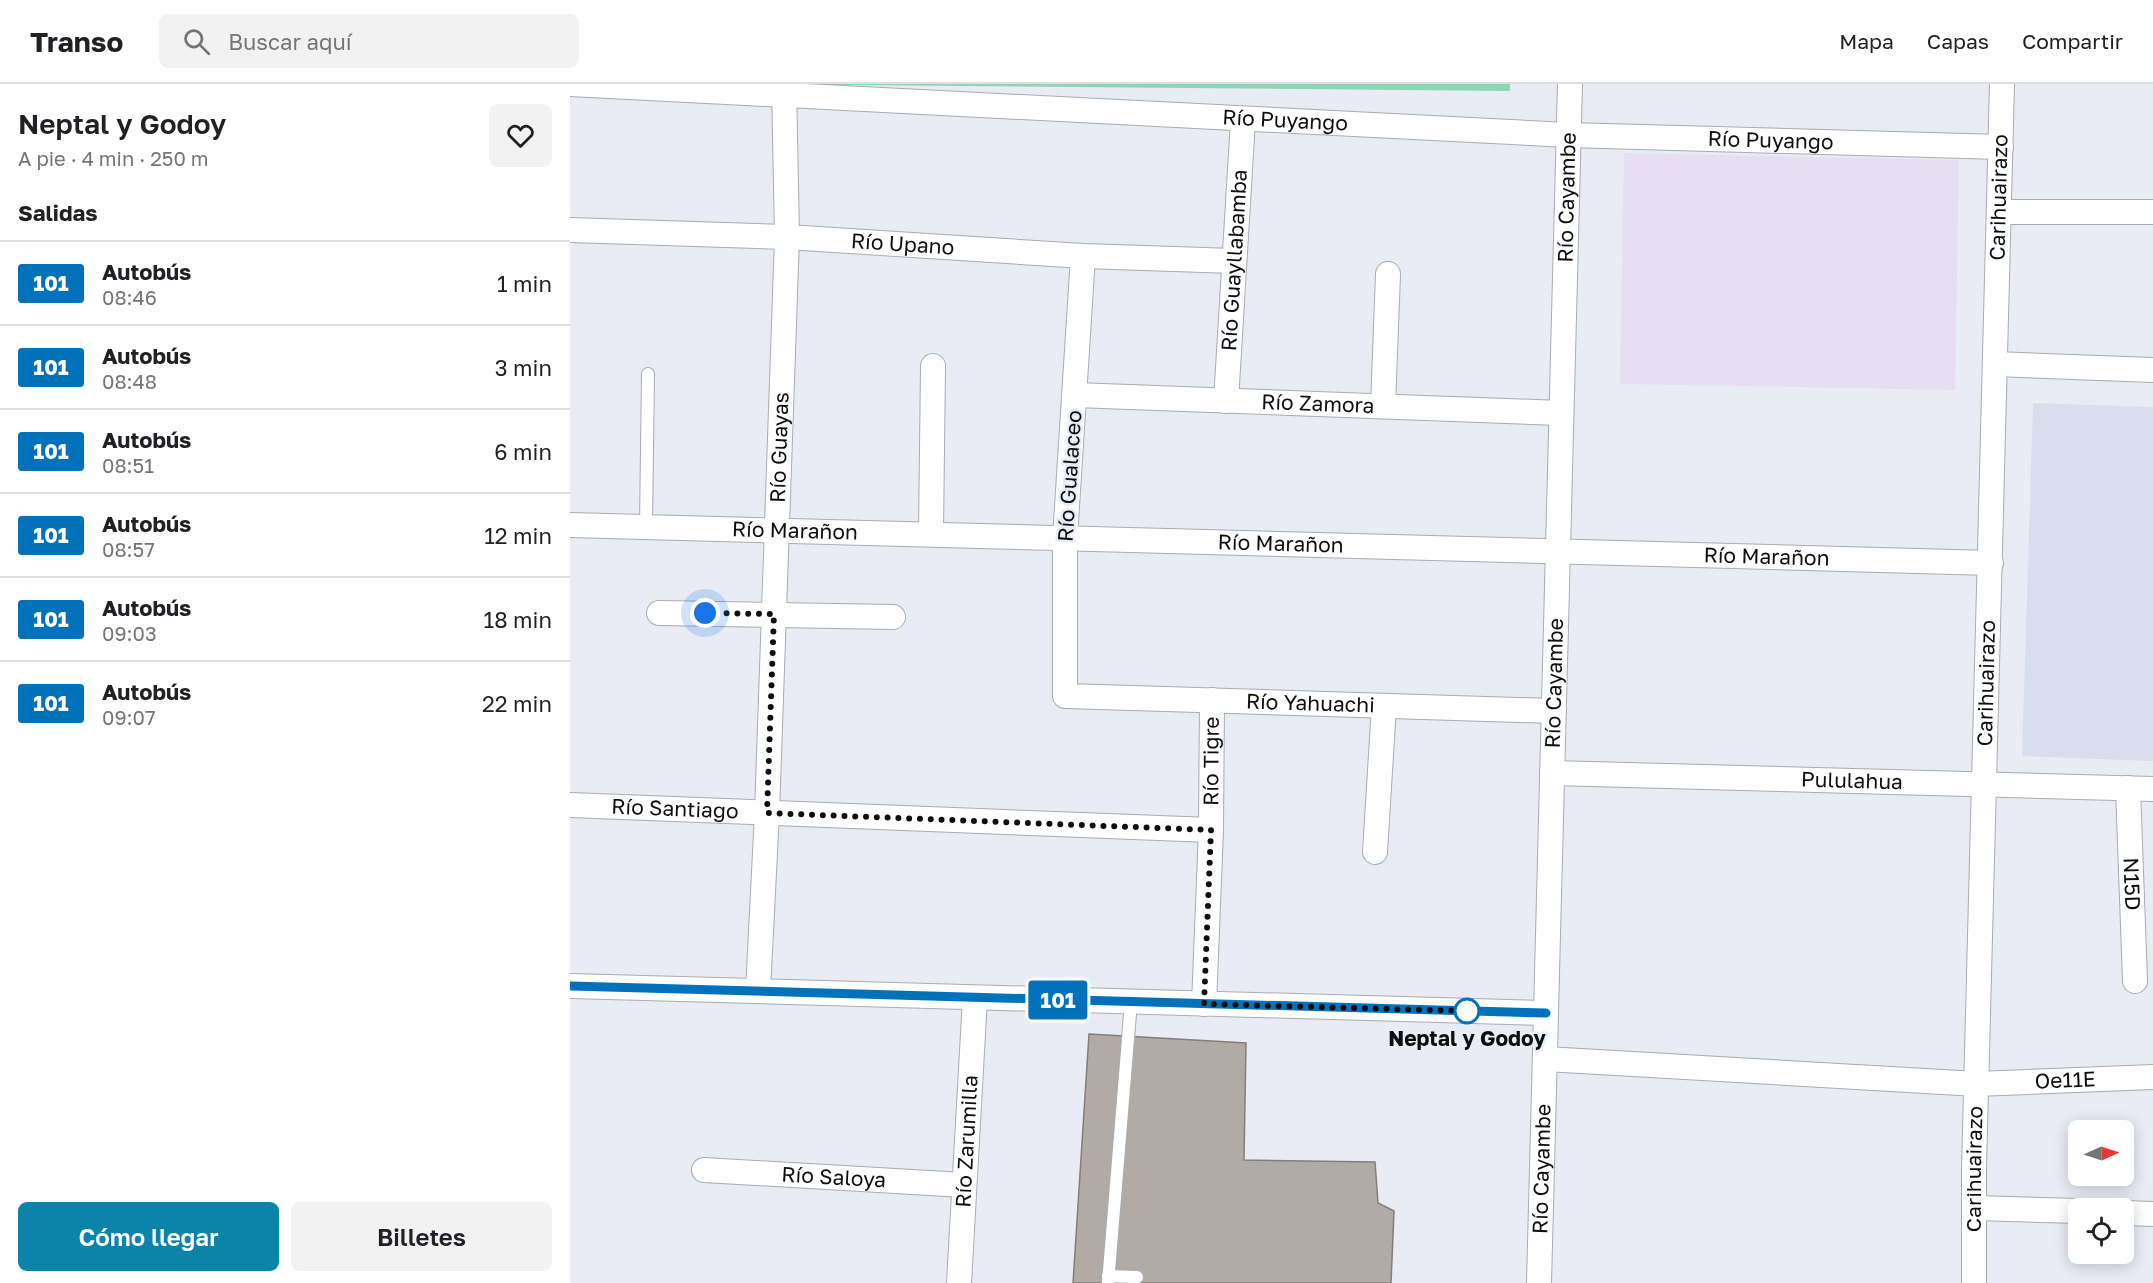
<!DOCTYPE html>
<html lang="es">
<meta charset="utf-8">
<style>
:root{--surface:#fff;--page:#f2f2f2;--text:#202124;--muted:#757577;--line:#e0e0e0;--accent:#0c83a8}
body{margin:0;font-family:"Golos Text",sans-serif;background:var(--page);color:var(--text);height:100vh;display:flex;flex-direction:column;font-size:22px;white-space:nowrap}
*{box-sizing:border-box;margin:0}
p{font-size:20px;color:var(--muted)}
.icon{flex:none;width:33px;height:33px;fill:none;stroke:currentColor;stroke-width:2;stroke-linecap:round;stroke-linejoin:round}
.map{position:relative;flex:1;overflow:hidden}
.sheet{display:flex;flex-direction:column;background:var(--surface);width:570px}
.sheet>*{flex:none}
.badge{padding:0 12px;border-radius:4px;font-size:21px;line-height:39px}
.needle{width:39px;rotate:87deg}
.buttons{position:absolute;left:1498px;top:1036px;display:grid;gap:12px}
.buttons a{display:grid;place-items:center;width:66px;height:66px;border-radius:9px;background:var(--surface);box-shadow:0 3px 15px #0003;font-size:30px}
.you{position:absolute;width:30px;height:30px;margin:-15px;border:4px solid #fff;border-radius:50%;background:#1a73e8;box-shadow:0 0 0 9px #1a73e833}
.map>.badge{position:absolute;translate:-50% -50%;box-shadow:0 0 0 3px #fff}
h2{padding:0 18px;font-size:22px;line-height:54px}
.round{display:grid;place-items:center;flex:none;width:63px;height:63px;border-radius:9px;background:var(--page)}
.summary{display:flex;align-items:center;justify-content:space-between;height:102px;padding:0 18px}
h1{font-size:28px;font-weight:600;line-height:45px}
.action{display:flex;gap:12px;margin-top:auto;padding:12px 18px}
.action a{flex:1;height:69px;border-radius:9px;background:var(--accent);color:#fff;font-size:24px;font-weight:600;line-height:69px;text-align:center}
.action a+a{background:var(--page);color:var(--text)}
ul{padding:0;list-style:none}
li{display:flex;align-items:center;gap:18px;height:84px;padding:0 18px;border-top:2px solid var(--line)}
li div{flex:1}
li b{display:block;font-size:22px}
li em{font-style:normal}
li .badge{min-width:66px;font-weight:700;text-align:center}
header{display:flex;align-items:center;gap:36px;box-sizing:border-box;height:84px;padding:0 30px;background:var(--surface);border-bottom:2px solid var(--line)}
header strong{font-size:28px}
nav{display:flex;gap:33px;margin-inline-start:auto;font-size:21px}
.search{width:420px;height:54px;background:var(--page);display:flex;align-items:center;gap:15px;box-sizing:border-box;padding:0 21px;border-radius:9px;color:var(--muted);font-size:22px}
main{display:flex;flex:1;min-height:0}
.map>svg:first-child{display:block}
.built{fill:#d8deed}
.medical{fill:#e8def2}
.green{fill:#8bd6b5}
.building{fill:#b2aba5;stroke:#847d78;stroke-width:1.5}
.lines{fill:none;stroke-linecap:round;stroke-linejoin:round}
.service-casing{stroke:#a8acb3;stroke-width:14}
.minor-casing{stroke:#a8acb3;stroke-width:26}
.service{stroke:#fff;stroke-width:12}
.minor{stroke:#fff;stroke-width:24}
.line-casing{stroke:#fff;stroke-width:14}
.line{stroke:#0072bc;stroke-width:9}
.walk{stroke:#0d0e11;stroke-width:6;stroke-dasharray:0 10.8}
.stop-dot{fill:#fff;stroke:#0072bc;stroke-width:3}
.labels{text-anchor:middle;stroke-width:5;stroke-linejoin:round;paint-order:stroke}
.street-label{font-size:21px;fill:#0d0e11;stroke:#e9ecf5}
.stop-label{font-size:21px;font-weight:bold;fill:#0d0e11;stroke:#e9ecf5}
</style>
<header>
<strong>Transo</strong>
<div class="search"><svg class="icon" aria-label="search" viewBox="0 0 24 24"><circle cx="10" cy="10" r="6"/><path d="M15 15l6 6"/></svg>Buscar aquí</div>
<nav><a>Mapa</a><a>Capas</a><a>Compartir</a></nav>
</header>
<main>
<section class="sheet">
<div class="summary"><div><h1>Neptal y Godoy</h1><p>A pie · 4 min · 250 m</p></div><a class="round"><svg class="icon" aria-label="heart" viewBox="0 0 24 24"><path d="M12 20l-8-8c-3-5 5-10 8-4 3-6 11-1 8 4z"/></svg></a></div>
<h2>Salidas</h2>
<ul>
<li><span class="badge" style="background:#0072bc;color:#fff">101</span><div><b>Autobús</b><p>08:46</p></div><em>1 min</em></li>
<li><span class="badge" style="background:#0072bc;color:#fff">101</span><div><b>Autobús</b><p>08:48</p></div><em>3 min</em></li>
<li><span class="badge" style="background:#0072bc;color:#fff">101</span><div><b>Autobús</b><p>08:51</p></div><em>6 min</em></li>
<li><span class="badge" style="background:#0072bc;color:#fff">101</span><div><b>Autobús</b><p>08:57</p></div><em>12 min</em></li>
<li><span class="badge" style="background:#0072bc;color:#fff">101</span><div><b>Autobús</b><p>09:03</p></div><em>18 min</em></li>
<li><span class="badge" style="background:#0072bc;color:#fff">101</span><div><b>Autobús</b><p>09:07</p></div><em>22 min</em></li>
</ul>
<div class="action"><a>Cómo llegar</a><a>Billetes</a></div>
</section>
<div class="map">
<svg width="1583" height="1199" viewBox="0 0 1583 1199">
<rect width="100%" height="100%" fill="#e9ecf5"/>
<path class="built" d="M 1463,319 L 1583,323 L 1583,677 L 1452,672 Z"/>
<path class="medical" d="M 1054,69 L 1389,76 L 1385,306 L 1050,300 Z"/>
<path class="green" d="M 164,0 L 940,0 L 940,7 Z"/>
<path class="building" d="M 519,950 L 676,959 L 674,1076 L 805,1078 L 808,1119 L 824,1127 L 821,1199 L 503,1199 Z"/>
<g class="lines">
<g class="service-casing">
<g id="service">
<path d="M 76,441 L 78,290"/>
<path d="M 538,1192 L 567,1193"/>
<path d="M 538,1199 L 561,918"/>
</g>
</g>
<g class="minor-casing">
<g id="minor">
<path id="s1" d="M 0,0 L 998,51 L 1431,63"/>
<path d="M 1431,128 L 1583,128"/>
<path id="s2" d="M 0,146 L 217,153 L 513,172 L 664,177"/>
<path id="s3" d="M 513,172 L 495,454 L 495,612 L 984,627"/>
<path d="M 1425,280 L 1583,286"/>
<path id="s4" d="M 505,311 L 991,329"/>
<path id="s5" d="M 656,317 L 673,36"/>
<path d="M 813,322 L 818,190"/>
<path id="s6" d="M 0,441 L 1421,479"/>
<path d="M 361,449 L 363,282"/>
<path d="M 89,529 L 323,533"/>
<path id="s7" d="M 982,689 L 1583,705"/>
<path id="s8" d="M 1558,704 L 1565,897"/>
<path id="s9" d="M 0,721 L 641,746"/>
<path d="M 805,768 L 814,622"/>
<path d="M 0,902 L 976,929"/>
<path id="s10" d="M 188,907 L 197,729 L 217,153 L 214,0"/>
<path id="s11" d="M 634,920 L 641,746 L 642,616"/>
<path id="s12" d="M 976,975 L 1407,1000 L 1583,993"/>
<path id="s13" d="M 134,1086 L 394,1101"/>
<path d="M 1405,1124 L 1509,1127"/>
<path d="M 1554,1129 L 1583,1130"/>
<path id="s14" d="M 389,1199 L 405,914"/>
<path id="s15" d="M 969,1199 L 1000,0"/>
<path id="s16" d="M 1404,1199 L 1404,1085 L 1432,0"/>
</g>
</g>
<use href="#service" class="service"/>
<use href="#minor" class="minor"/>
</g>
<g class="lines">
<g class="line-casing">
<path id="line" d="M 0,902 L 976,929"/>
</g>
<use href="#line" class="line"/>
<path class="walk" d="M 135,529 L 204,530 L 197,729 L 641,746 L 634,920 L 897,927"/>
</g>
<circle class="stop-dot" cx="897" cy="927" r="12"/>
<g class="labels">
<g class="street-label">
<text dy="7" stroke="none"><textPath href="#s1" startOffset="716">Río Puyango</textPath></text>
<text dy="7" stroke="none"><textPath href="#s1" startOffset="1202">Río Puyango</textPath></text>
<text dy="7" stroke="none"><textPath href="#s15" startOffset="1086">Río Cayambe</textPath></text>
<text dy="7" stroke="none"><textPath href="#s16" startOffset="1086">Carihuairazo</textPath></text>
<text dy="7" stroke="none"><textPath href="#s2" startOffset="333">Río Upano</textPath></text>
<text dy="7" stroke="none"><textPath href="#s5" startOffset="141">Río Guayllabamba</textPath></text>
<text dy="7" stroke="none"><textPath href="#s4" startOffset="243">Río Zamora</textPath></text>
<text dy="7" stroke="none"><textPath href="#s10" startOffset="544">Río Guayas</textPath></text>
<text transform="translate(500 392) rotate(-86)" y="7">Río Gualaceo</text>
<text dy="7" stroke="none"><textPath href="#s6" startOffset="225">Río Marañon</textPath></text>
<text dy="7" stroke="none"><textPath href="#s6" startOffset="711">Río Marañon</textPath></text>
<text dy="7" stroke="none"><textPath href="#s6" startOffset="1197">Río Marañon</textPath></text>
<text dy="7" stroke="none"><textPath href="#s16" startOffset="600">Carihuairazo</textPath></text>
<text dy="7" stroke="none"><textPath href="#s15" startOffset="600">Río Cayambe</textPath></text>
<text dy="7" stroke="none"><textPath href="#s3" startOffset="686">Río Yahuachi</textPath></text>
<text dy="7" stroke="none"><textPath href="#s11" startOffset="243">Río Tigre</textPath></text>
<text dy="7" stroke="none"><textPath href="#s7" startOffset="300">Pululahua</textPath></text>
<text dy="7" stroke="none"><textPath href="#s9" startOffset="105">Río Santiago</textPath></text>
<text dy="7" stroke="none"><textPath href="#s8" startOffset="96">N15D</textPath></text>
<text dy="7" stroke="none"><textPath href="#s12" startOffset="520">Oe11E</textPath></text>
<text dy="7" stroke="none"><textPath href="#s14" startOffset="142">Río Zarumilla</textPath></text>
<text dy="7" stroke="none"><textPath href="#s15" startOffset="114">Río Cayambe</textPath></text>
<text dy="7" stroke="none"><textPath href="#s16" startOffset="114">Carihuairazo</textPath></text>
<text dy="7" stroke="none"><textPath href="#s13" startOffset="130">Río Saloya</textPath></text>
</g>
<g class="stop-label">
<text x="897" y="962">Neptal y Godoy</text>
</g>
</g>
</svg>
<div class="buttons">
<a><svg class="needle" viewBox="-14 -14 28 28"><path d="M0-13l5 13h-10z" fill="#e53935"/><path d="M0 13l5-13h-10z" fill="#757577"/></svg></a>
<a><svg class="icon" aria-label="locate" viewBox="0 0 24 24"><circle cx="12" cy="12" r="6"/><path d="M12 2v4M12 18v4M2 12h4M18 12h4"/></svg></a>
</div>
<div class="you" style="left:135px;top:529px"></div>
<b class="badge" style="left:488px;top:916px;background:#0072bc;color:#fff">101</b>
</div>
</main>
